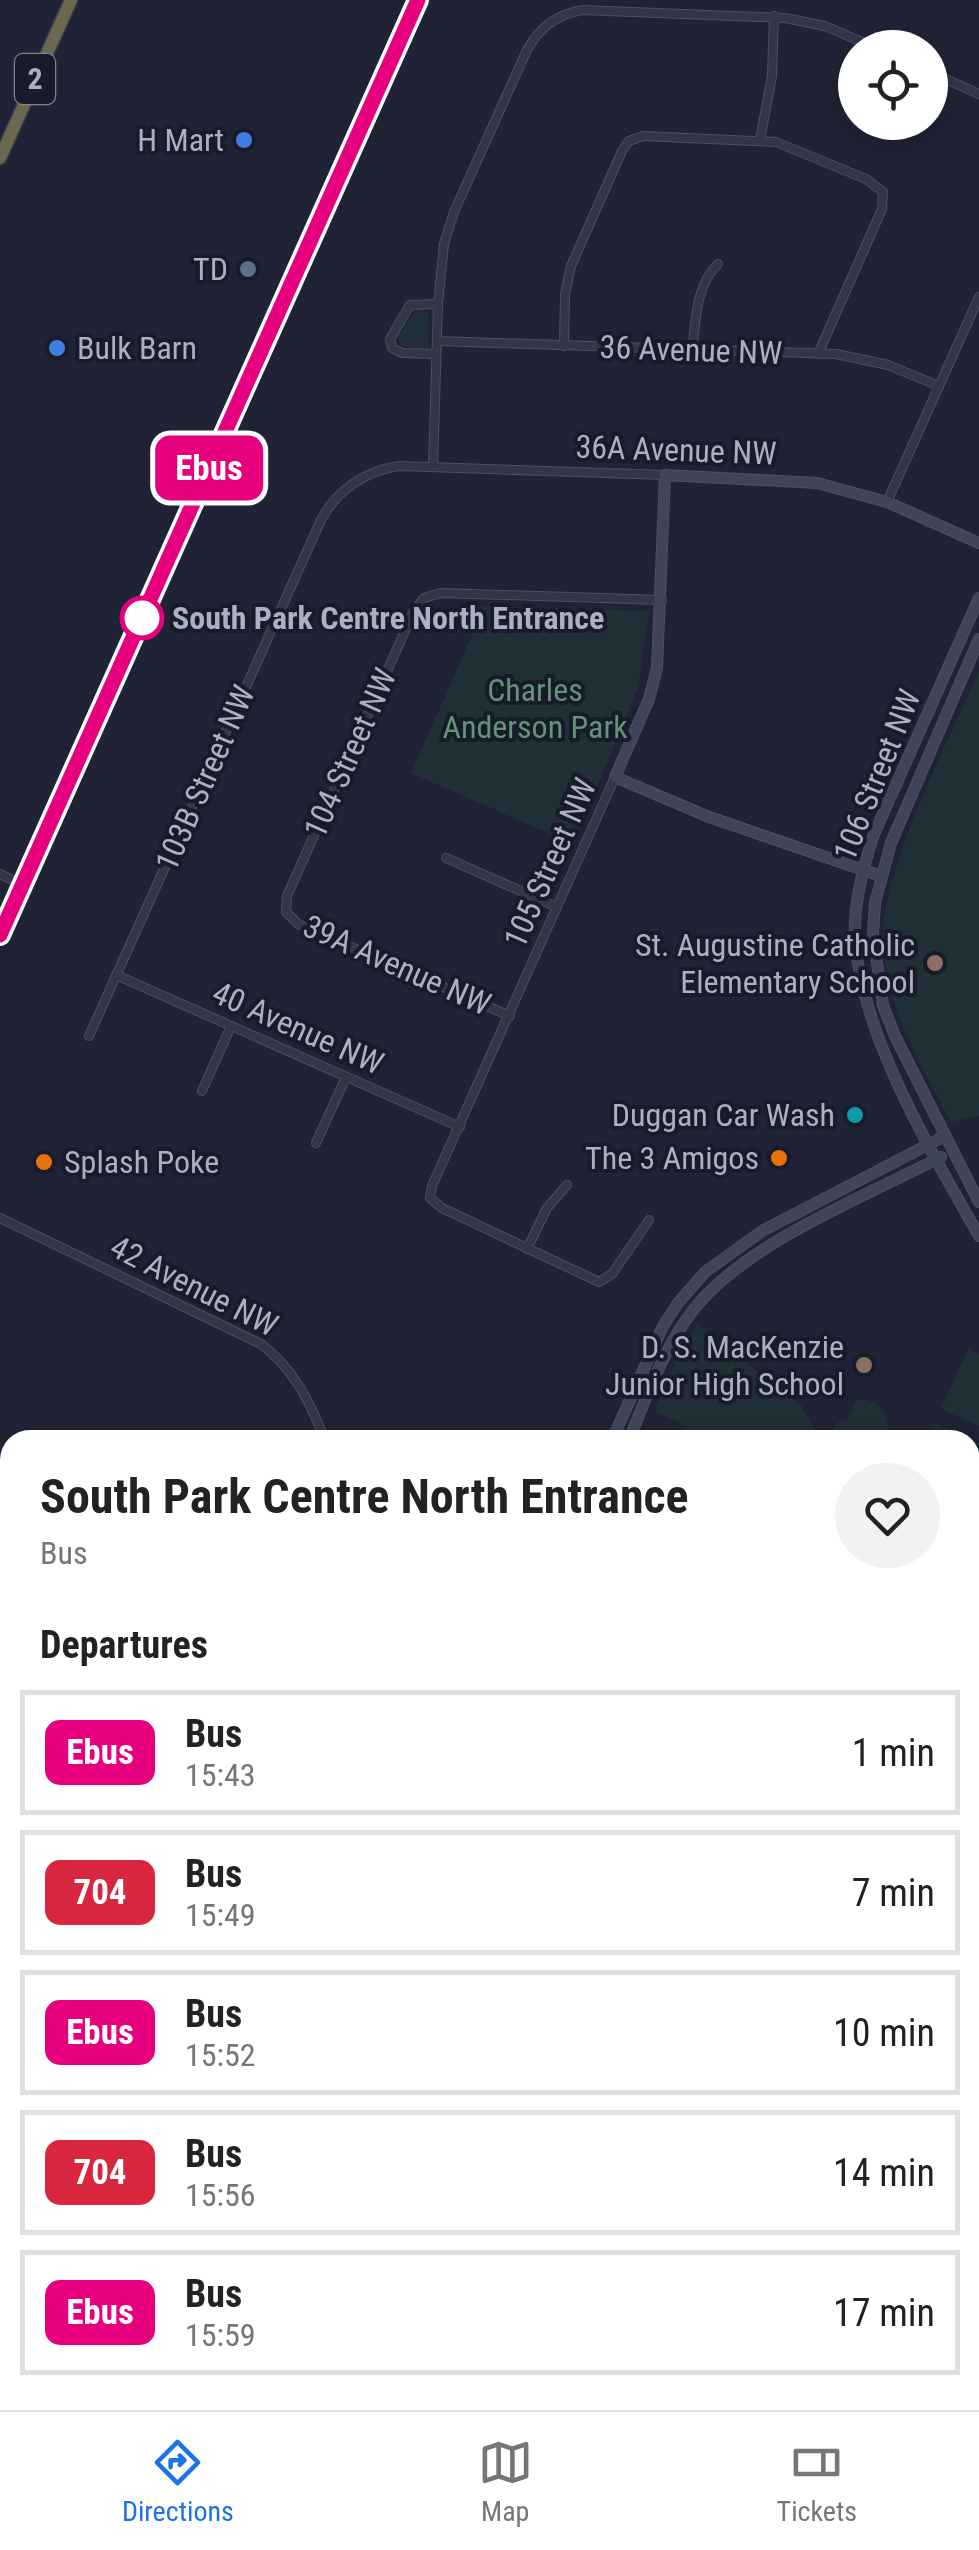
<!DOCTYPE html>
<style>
:root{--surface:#fff;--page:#f2f2f2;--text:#222;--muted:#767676;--line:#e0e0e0;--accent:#1a73e8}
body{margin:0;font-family:"Roboto Condensed",sans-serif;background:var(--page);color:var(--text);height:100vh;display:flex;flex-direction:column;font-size:38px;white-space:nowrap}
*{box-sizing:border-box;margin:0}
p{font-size:32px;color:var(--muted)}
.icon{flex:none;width:55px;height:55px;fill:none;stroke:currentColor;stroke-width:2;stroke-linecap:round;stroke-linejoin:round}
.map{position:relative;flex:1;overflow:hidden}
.details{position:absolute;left:0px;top:1430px;width:980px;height:980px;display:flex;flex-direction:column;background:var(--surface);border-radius:30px 30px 0 0;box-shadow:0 5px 15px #0003}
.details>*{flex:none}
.badge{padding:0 20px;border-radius:15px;font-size:35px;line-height:65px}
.controls{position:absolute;left:838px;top:30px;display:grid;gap:20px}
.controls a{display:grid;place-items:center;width:110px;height:110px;border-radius:50%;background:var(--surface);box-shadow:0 5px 15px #0003;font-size:50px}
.map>.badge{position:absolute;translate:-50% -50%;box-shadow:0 0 0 5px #fff}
h2{padding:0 40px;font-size:38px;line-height:90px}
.round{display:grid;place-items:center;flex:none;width:105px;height:105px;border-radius:52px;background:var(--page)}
.overview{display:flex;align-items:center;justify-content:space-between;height:170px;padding:0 40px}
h1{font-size:48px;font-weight:700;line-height:75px}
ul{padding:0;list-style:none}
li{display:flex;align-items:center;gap:30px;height:125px;margin:0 20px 15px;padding:0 20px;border:5px solid var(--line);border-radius:0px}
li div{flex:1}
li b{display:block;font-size:38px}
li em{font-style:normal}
li .badge{min-width:110px;font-weight:700;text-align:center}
.tabs{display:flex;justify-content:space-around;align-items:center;height:140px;border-top:2px solid var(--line);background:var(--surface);font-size:28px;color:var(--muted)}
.tabs a{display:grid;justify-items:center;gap:5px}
.tabs .active{color:var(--accent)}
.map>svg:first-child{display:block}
.green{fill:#212f36}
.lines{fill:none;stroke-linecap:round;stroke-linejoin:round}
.street-casing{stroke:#4d5061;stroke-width:10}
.secondary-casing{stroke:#4d5061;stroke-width:12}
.highway-casing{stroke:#3a3d4d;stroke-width:15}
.street{stroke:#323646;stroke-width:8}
.secondary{stroke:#404459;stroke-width:10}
.highway{stroke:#6c674f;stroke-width:12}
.line-casing{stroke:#fff;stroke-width:22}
.line{stroke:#e6007e;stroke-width:15}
.shop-dot{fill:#3f7fe0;stroke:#181b2a;stroke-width:4}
.service-dot{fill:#5c6f8a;stroke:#181b2a;stroke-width:4}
.stop-dot{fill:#fff;stroke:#e6007e;stroke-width:5}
.education-dot{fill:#8d6e63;stroke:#181b2a;stroke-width:4}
.culture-dot{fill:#0f9aa8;stroke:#181b2a;stroke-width:4}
.food-dot{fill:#e8710a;stroke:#181b2a;stroke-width:4}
.labels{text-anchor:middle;stroke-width:8;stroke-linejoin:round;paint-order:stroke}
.shield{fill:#181b2a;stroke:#808395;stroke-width:2.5}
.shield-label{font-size:30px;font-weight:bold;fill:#acb0c3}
.poi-label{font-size:32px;fill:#acb0c3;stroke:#181b2a;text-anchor:end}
.street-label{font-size:32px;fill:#acb0c3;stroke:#181b2a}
.stop-label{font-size:32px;font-weight:bold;fill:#acb0c3;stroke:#181b2a;text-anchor:start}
.park-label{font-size:32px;fill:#659279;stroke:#181b2a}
</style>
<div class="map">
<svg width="979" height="2410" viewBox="0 0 979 2410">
<rect width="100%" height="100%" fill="#1f2335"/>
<g class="green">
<path d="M 416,310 L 428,311 L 429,350 L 401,346 L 398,336 Z"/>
<path d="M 474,606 L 649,611 L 638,688 L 573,844 L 411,773 L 472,635 Z"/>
<path d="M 979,672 L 979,1116 L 951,1122 C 921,1065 887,1010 883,944 C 878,876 950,737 979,672 Z"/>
<path d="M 697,1325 L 801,1405 L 821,1440 L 681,1440 L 686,1426 L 654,1411 L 679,1353 Z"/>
<path d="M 968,1349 L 979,1354 L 979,1426 L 941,1409 Z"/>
<path d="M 857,1399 C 880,1399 894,1418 885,1440 L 835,1439 L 833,1433 L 836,1423 L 848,1419 Z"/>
<path d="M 934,1423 L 979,1443 L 979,1514 L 970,1510 L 970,1440 L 927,1440 Z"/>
<path d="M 970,1530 L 979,1534 L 979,1713 L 970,1733 Z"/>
<path d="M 854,2400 L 915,2400 L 927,2410 L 860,2410 Z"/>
</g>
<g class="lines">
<g class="street-casing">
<g id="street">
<path d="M 930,72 L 979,94"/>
<path d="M 760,140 L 772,76 L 774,16"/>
<path d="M 437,341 L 836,354 L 888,365 L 939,386"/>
<path d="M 564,346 L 565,294 L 571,266 L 622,151 L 629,141 L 643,136 L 776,142 L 866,179 L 883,192 L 882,209 L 818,354"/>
<path d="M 692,351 C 696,322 695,286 718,264"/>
<path d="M 436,354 L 402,353 L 392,348 L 390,339 L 410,305 L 438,304"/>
<path d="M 433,467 L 438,304 L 444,244 L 454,212 L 527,50 C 540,27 556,15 582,10 L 785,18 L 825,26 L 876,48"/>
<path d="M 887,502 L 979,297"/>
<path d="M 615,777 L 432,1186 L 430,1198 L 442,1208 L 599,1282 L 612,1274 L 649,1220"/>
<path d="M 446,858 L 557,907"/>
<path d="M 0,874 L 23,885"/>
<path d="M 116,975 L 460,1127"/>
<path d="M 510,1016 L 298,924 L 286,912 L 287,896 L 413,613 L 424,598 L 441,593 L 662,600"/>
<path d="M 89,1036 L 321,520 C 337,490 365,471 399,466 L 665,475"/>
<path d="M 202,1091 L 231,1026"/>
<path d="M 316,1143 L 346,1077"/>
<path d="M 0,1218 L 261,1344 C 294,1369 310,1402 325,1440"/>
<path d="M 527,1249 L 547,1208 L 567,1185"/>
<path d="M 970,1980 L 979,1982"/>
<path d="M 10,2084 L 10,2091"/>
<path d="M 970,2135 L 979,2140"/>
<path d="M 0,2318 L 10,2322"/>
<path d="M 847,2400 L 853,2410"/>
<path d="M 50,2410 L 54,2400"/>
<path d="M 468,2410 L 472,2400"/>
</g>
</g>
<g class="secondary-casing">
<g id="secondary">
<path d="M 979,598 L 874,834 C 863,867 853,904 855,939 C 862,1037 931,1151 979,1236"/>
<path d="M 979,639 L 891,843 L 875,903 L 873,934 L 883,1005 L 895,1036 L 979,1202"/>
<path d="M 881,876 L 709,817 L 615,777 L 649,699 L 657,668 L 665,475 L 817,483 L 887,502 L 979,543"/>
<path d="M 612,1440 L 663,1326 L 678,1303 L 705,1272 L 762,1231 L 943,1137"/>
<path d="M 629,1440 C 647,1396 664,1347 694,1309 C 746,1243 866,1196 941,1157"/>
<path d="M 0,1515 L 10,1524"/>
<path d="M 0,1738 L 10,1744"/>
<path d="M 970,1862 L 979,1865"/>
<path d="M 970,2293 L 979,2298"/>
<path d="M 791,2400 L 808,2410"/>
<path d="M 203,2410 L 212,2400"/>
</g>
</g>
<g class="highway-casing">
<g id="highway">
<path d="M 0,158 L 71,0"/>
<path d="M 0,936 L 418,0"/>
<path d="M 0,1528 L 10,1538"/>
<path d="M 0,1624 L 10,1630"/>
<path d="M 0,1645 L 10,1650"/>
<path d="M 0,1695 L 10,1698"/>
<path d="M 970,2313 L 979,2317"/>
<path d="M 970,2352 L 979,2359"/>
<path d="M 970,2376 L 979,2382"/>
<path d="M 931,2400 L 943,2410"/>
</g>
</g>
<use href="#street" class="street"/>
<use href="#secondary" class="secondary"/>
<use href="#highway" class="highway"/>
</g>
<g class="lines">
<g class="line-casing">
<path id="line" d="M 0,935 L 418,0"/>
</g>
<use href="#line" class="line"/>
</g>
<g class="shop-dot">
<circle cx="244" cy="140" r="10"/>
<circle cx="57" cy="348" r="10"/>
</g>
<circle class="service-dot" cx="248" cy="269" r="10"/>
<circle class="stop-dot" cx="142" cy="618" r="20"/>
<g class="education-dot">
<circle cx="935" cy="963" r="10"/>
<circle cx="864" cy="1365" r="10"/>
</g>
<circle class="culture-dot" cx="855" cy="1115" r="10"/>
<g class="food-dot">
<circle cx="779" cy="1158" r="10"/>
<circle cx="44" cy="1162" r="10"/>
</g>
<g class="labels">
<rect class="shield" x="15" y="54" width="40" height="50" rx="8"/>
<g class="shield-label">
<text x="35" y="89">2</text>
</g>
<g class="poi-label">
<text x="224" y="151">H Mart</text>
<text x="228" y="280">TD</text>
<text x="77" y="359" text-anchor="start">Bulk Barn</text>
<text x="915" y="956">St. Augustine Catholic<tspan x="915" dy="37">Elementary School</tspan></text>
<text x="835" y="1126">Duggan Car Wash</text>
<text x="759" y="1169">The 3 Amigos</text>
<text x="64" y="1173" text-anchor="start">Splash Poke</text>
<text x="844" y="1358">D. S. MacKenzie<tspan x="844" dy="37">Junior High School</tspan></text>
</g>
<g class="street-label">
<text transform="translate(691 350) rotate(2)" y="11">36 Avenue NW</text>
<text transform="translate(676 450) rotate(2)" y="11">36A Avenue NW</text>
<text transform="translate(350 753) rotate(-66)" y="11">104 Street NW</text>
<text transform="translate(877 775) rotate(-68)" y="11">106 Street NW</text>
<text transform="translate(205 778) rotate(-66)" y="11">103B Street NW</text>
<text transform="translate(550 863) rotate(-66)" y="11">105 Street NW</text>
<text transform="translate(397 965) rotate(24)" y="11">39A Avenue NW</text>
<text transform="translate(298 1028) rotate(24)" y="11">40 Avenue NW</text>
<text transform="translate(194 1286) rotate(27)" y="11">42 Avenue NW</text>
</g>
<g class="stop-label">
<text x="172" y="629">South Park Centre North Entrance</text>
</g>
<g class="park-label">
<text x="535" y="701">Charles<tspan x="535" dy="37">Anderson Park</tspan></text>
</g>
</g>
</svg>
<div class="controls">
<a><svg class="icon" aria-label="locate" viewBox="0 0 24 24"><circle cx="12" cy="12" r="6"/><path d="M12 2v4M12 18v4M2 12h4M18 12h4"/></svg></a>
</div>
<b class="badge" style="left:209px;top:468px;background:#e6007e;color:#fff">Ebus</b>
<section class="details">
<div class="overview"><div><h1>South Park Centre North Entrance</h1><p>Bus</p></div><a class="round"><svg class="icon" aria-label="heart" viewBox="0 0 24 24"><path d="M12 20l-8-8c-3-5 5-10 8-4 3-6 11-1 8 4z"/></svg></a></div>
<h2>Departures</h2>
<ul>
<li><span class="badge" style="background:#e6007e;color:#fff">Ebus</span><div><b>Bus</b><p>15:43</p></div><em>1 min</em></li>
<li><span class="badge" style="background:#d7263d;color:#fff">704</span><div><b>Bus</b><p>15:49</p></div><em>7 min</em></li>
<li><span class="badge" style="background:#e6007e;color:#fff">Ebus</span><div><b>Bus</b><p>15:52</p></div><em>10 min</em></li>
<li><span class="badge" style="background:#d7263d;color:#fff">704</span><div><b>Bus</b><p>15:56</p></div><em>14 min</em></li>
<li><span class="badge" style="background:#e6007e;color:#fff">Ebus</span><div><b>Bus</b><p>15:59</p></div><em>17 min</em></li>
</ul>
</section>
</div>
<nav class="tabs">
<a class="active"><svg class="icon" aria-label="directions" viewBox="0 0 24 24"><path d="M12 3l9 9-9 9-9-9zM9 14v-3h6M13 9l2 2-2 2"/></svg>Directions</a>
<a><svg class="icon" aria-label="map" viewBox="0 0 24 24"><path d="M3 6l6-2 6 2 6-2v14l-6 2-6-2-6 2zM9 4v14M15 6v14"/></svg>Map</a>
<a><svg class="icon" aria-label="tickets" viewBox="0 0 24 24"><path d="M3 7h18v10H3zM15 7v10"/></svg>Tickets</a>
</nav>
